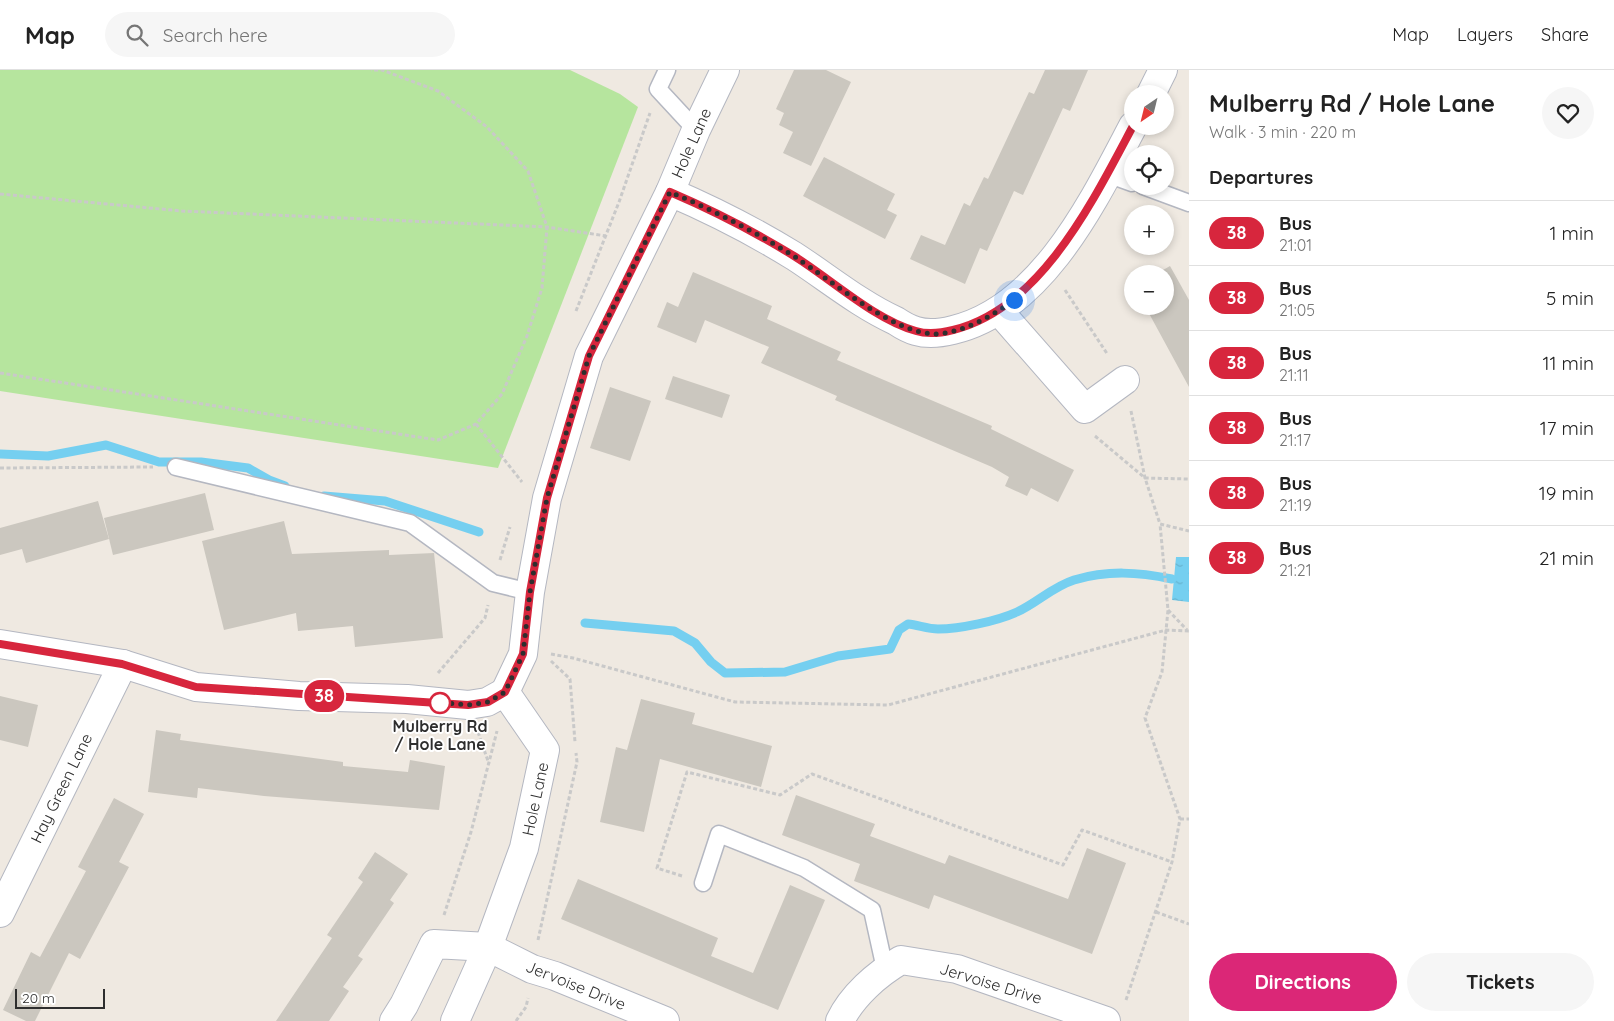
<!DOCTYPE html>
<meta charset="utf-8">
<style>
:root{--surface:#fff;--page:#f6f6f6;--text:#222;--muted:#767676;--line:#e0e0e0;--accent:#db2777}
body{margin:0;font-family:Quicksand,sans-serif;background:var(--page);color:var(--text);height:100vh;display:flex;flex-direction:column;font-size:19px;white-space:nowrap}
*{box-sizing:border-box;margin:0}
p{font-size:16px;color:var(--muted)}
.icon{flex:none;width:28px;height:28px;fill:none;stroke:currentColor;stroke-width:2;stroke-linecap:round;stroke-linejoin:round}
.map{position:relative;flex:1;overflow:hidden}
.sheet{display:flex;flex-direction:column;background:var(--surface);width:425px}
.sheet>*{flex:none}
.badge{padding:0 10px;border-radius:16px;font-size:18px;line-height:32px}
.needle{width:32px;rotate:215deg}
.controls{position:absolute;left:1124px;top:15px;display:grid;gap:10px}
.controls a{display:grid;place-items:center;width:50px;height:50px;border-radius:50%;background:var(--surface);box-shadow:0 2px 8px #0003;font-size:25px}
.scale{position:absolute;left:15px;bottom:12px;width:90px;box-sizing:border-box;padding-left:5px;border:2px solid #2e2e2e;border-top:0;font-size:14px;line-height:18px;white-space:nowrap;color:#2e2e2e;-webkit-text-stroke:4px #fff;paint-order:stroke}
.you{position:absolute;width:25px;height:25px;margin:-12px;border:4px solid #fff;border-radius:50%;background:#1a73e8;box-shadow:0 0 0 8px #1a73e833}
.map>.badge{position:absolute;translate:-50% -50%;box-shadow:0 0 0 2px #fff}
h2{padding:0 20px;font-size:19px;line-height:45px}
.round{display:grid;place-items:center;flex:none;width:52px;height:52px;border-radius:26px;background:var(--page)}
.head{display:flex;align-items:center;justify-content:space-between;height:85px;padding:0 20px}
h1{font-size:24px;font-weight:800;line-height:38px}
.button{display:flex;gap:10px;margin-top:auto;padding:10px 20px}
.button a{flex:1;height:58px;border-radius:30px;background:var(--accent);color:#fff;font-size:20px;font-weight:800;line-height:58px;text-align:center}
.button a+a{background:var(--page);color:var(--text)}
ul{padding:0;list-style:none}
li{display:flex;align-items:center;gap:15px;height:65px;padding:0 20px;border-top:1px solid var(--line)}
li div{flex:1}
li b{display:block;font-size:19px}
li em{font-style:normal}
li .badge{min-width:55px;font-weight:700;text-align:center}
header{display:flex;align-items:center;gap:30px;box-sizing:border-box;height:70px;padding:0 25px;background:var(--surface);border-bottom:1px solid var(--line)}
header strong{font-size:24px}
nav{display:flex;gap:28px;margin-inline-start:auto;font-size:18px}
.search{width:350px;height:45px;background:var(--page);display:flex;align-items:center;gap:12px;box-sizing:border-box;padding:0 18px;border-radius:28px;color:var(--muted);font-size:19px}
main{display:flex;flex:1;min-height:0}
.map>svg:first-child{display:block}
.grass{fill:#b6e59e}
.water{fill:url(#water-ripples)}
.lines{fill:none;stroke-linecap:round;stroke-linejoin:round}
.stream{stroke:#75cff0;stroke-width:9}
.building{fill:#cbc7bf}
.lane-casing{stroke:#b4b7c1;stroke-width:19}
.street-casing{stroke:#b4b7c1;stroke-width:30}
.path{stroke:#c9c9c9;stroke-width:3;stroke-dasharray:4 2.5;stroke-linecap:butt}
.lane{stroke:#fff;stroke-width:16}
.street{stroke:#fff;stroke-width:28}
.line-casing{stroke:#fff;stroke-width:11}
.line{stroke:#d7263d;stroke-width:8}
.walk{stroke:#2e2e2e;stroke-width:5;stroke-dasharray:0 9}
.stop-dot{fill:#fff;stroke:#d7263d;stroke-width:2.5}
.labels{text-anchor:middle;stroke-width:4;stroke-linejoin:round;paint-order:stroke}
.street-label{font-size:16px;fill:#2e2e2e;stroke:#fff}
.stop-label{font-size:16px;font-weight:bold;fill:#2e2e2e;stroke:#fff}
</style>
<header>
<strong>Map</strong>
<div class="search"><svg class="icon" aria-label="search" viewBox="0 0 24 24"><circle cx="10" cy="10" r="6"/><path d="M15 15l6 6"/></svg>Search here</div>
<nav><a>Map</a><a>Layers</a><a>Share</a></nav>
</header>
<main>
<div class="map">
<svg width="1189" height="951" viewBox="0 0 1189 951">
<defs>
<pattern id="water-ripples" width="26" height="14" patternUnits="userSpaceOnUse" patternTransform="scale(1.25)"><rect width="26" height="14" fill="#75cff0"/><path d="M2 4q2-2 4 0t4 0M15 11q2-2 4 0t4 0" fill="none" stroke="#66b2ce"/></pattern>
</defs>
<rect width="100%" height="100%" fill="#efe9e1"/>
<path class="grass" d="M 0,0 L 570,0 L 620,24 L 638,37 L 498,398 L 0,321 Z"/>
<path class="water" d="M 1176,487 L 1189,487 L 1189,532 L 1172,530 Z"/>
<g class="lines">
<g class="stream">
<path d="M 0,384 L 48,386 L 106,375 L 159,392 L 201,392 L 248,398 L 269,410 L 285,416"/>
<path d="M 324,426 L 385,431 L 479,462"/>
<path d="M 585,553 L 674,561 L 695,573 L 711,592 L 725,603 L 785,602 L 838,586 L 890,579 L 899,560 L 908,554 C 918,555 928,559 938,559 C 960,559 997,551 1017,542 C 1037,533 1052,517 1074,510 C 1108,500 1138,502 1172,509"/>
</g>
</g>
<g class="building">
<path d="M 794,0 L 826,0 L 851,12 L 811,96 L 783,83 L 793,62 L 779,55 L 784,43 L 776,39 Z"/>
<path d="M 1045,0 L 1088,0 L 1070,41 L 1063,38 L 1023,125 L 1014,121 L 987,181 L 980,178 L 965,214 L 910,189 L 921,165 L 945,175 L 964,133 L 970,136 L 984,107 L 988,109 L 1029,22 L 1034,24 Z"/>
<path d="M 824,87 L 895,124 L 887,140 L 897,145 L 885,169 L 803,126 Z"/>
<path d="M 1170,196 L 1189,230 L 1189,317 L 1145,236 L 1165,236 L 1165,204 L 1156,204 Z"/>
<path d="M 693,202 L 772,236 L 767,249 L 841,282 L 837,290 L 992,356 L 991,359 L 1074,400 L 1058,432 L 1031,418 L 1027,426 L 1005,416 L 1009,407 L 992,397 L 835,330 L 837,326 L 761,293 L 769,277 L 705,250 L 696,273 L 657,257 L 667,232 L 678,237 Z"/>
<path d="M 673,306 L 730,325 L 722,348 L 665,329 Z"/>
<path d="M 610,317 L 651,331 L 630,391 L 590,378 Z"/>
<path d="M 205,423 L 214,460 L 113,485 L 104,448 Z"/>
<path d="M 98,431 L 109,469 L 26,493 L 22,479 L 0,485 L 0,458 Z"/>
<path d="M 284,451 L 292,484 L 389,480 L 389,485 L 434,483 L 443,568 L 355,577 L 353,556 L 298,561 L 296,543 L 224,560 L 202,471 Z"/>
<path d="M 0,626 L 38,635 L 28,677 L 0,670 Z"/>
<path d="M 641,629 L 695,643 L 692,654 L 772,676 L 761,717 L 660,689 L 644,762 L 600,752 L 616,677 L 627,680 Z"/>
<path d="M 156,660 L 181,664 L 180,670 L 343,692 L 343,696 L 408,702 L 410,690 L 445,696 L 439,740 L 264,726 L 198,718 L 197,728 L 148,722 Z"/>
<path d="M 796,725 L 875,754 L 870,766 L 945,794 L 949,785 L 1068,829 L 1087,778 L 1126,793 L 1092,884 L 934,825 L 929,839 L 854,811 L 860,794 L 782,765 Z"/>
<path d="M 114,728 L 144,744 L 119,792 L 129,797 L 80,889 L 69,883 L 35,951 L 26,951 L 3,940 L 31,882 L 40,887 L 86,801 L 78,797 Z"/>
<path d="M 375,782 L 408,804 L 390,830 L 394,833 L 358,886 L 363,889 L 343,917 L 349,921 L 329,951 L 276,951 L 332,868 L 327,865 L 363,812 L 358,808 Z"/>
<path d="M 578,809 L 718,868 L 711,886 L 753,903 L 790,815 L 825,830 L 778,940 L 561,849 Z"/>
</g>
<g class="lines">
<g class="lane-casing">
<g id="lane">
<path d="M 667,0 L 658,19 L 696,60"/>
<path d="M 1107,104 L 1132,113"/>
<path d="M 1143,116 L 1189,133"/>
<path d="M 176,397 L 410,453 L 493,513 L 530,522"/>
<path d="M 703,813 L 719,764 L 804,798 L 872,840 L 885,899"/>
</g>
</g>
<g class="street-casing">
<g id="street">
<path d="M 1151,24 L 1163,0"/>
<path d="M 670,122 C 712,140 755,162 794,186 C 828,208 859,234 896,251 C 902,255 909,259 916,261 C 929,265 941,263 953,260 C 1042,239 1094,130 1133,56"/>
<path d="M 999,241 L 1085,339 L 1125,310"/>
<path d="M 0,574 L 123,594 L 196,617 L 299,626 L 407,629 L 468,635 L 487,632 L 505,622"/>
<path d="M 505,622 L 523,584 L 530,522 L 547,428 L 589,286 L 670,122 L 696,60 L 725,0"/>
<path d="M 0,843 L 123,594"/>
<path d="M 394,951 L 404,935 L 434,874 L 488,877 L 532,899 L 555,906 L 665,951"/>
<path d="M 455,951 L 488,877 L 524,778 L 545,680 L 505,622"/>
<path d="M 840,951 C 852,926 877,904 901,890 L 957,899 L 1106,951"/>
</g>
</g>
<g class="path">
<path d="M 0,124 L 182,141 L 547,157 L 606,166"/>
<path d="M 1065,220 L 1108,285"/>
<path d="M 576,241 L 619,132 L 650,43"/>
<path d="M 0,303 L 438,370 L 476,354 L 502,324 L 527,266 L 542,218 L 547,157 L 528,101 L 487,57 L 438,21 L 382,0 L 371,0"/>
<path d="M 1131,341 L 1145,408 L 1160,454 L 1189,461"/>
<path d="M 476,354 L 522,412"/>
<path d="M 1095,366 L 1145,408 L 1189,409"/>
<path d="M 0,398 L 153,397"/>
<path d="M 500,490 L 510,457"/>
<path d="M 1168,540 L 1187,560"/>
<path d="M 551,584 L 573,588 L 735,632 L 888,635 L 1166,560 L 1189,561"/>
<path d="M 551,591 L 570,609 L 575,672"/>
<path d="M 438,603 L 485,548 L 488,535"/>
<path d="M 478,662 L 489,694"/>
<path d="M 1180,749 L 1189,749"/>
<path d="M 682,806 L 657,798 L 687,702 L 780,725 L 812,704 L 1063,795 L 1082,760 L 1172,792"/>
<path d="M 1156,842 L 1189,854"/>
<path d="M 444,845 L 471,762 L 497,661"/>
<path d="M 538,870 L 577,692 L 576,683"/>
<path d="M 1126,930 L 1172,792 L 1180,749 L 1145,648 L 1162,602 L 1168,540 L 1160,454"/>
<path d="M 516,951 L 526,937 L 528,928"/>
</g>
<use href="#lane" class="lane"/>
<use href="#street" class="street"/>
</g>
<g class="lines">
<g class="line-casing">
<path id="line" d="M 0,574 L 122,594 L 196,617 L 468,635 L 488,632 L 505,622 L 523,584 L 530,522 L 547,428 L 589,286 L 670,122 C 712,140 755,162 794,186 C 831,209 875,250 916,261 C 929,265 941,263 953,260 C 1041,239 1094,129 1133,56"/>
</g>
<use href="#line" class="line"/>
<path class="walk" d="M 440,633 L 437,632 L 468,635 L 488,632 L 505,622 L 523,584 L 530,522 L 547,428 L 589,286 L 670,122 C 713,140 756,162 795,187 C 831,210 891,262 934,264 C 960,264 993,246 1014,230"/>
</g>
<circle class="stop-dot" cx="440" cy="633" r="10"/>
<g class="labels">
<g class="street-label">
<text transform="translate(691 73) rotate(-66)" y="6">Hole Lane</text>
<text transform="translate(61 718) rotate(-64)" y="6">Hay Green Lane</text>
<text transform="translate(535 729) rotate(-78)" y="6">Hole Lane</text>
<text transform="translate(991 913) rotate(17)" y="6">Jervoise Drive</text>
<text transform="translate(576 915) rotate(22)" y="6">Jervoise Drive</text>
</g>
<g class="stop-label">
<text x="440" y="662">Mulberry Rd<tspan x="440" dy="18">/ Hole Lane</tspan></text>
</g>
</g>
</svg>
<div class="controls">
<a><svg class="needle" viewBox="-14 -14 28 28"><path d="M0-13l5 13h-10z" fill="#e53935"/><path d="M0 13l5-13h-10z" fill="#767676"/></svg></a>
<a><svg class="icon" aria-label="locate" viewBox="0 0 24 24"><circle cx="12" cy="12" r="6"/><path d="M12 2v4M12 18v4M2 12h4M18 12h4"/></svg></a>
<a>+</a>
<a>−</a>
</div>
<div class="scale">20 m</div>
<div class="you" style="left:1014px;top:230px"></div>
<b class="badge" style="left:324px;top:626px;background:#d7263d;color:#fff">38</b>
</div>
<section class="sheet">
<div class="head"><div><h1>Mulberry Rd / Hole Lane</h1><p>Walk · 3 min · 220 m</p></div><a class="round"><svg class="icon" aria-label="heart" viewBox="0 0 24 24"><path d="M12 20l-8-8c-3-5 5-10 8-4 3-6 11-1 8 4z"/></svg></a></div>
<h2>Departures</h2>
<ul>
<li><span class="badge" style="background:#d7263d;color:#fff">38</span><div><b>Bus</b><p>21:01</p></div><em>1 min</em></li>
<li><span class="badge" style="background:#d7263d;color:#fff">38</span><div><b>Bus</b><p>21:05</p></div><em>5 min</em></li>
<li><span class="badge" style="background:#d7263d;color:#fff">38</span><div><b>Bus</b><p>21:11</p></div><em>11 min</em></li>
<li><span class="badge" style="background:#d7263d;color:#fff">38</span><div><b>Bus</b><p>21:17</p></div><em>17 min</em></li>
<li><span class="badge" style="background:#d7263d;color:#fff">38</span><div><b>Bus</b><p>21:19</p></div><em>19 min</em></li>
<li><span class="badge" style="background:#d7263d;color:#fff">38</span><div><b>Bus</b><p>21:21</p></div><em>21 min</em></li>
</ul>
<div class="button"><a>Directions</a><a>Tickets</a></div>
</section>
</main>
